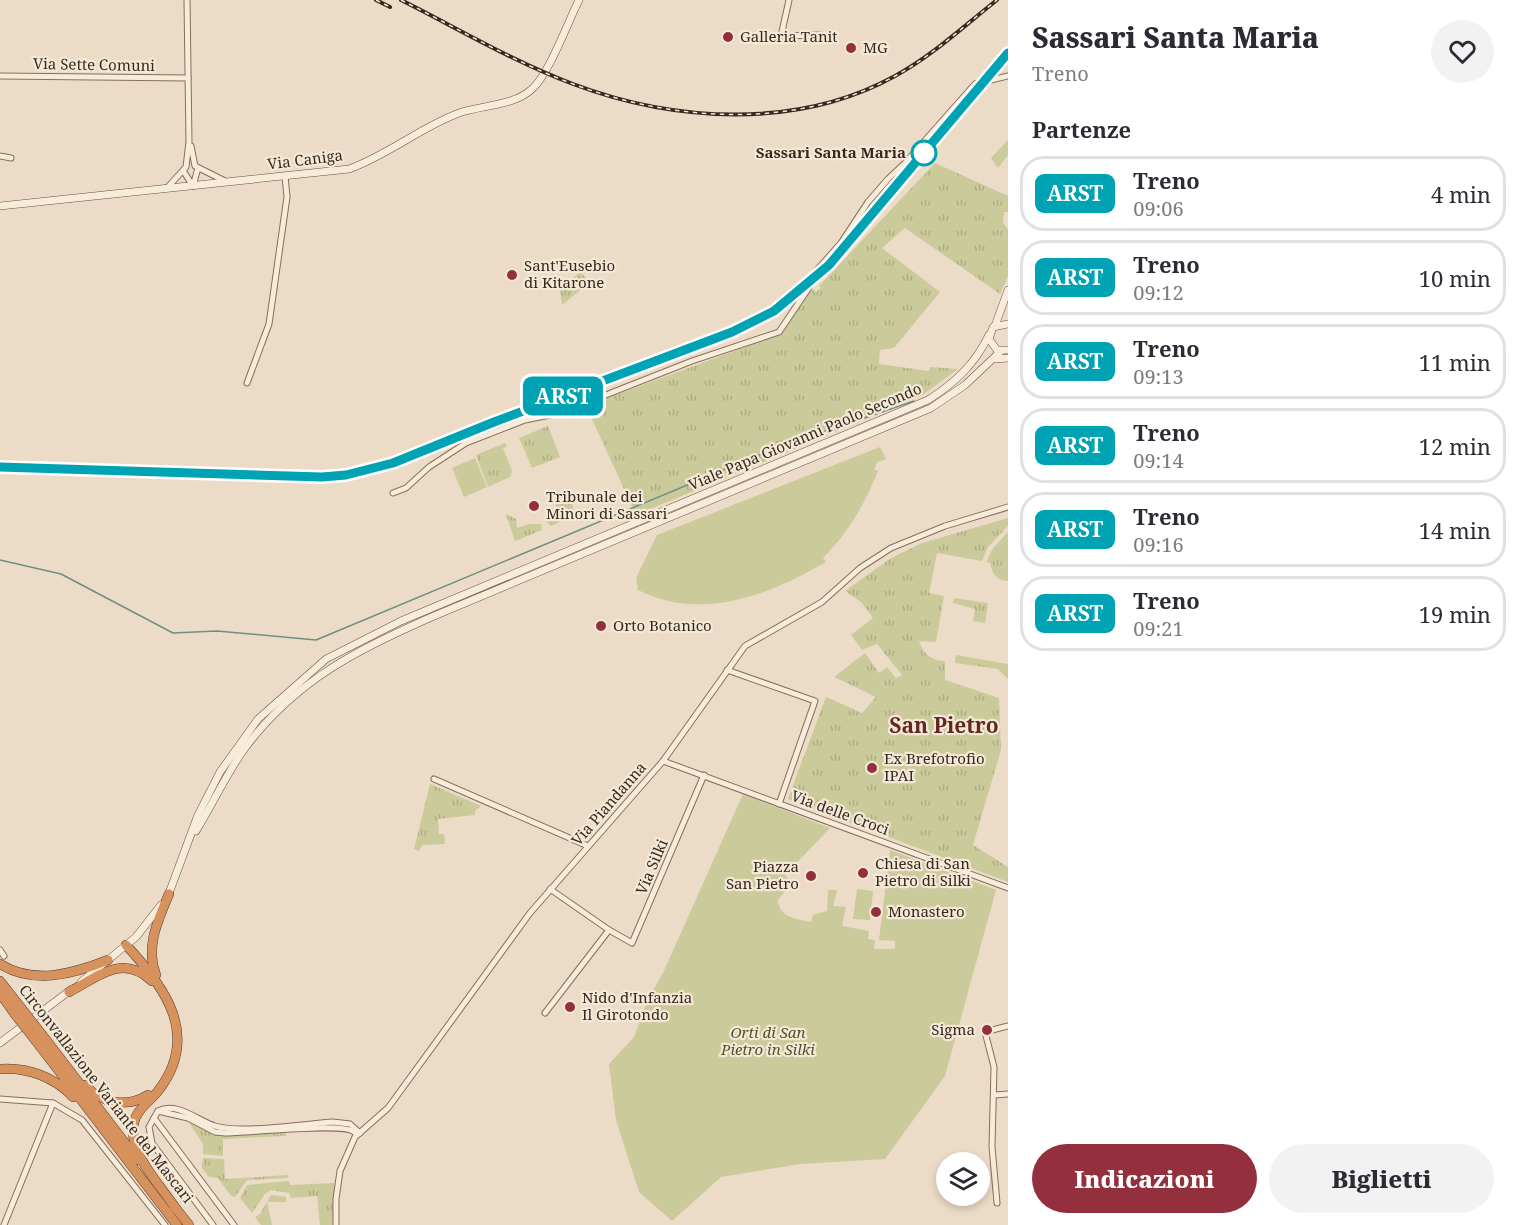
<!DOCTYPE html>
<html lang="it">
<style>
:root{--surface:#fff;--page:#f2f2f3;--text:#2b2b33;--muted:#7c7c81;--line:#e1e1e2;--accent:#94303d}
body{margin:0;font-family:"Noto Serif",serif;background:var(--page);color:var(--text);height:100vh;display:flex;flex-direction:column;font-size:22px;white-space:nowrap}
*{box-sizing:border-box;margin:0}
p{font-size:20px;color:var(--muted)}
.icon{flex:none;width:33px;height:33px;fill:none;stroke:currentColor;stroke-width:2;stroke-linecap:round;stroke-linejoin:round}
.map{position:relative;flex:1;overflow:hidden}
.details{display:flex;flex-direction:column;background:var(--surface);width:510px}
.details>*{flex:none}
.badge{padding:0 12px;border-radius:9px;font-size:21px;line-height:39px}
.fabs{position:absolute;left:936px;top:1152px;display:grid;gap:12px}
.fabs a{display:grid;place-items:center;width:54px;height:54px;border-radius:50%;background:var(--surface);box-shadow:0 3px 9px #0003;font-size:30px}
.map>.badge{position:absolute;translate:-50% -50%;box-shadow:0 0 0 3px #fff}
h2{padding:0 24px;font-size:22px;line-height:54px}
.round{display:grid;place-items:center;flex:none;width:63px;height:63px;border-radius:32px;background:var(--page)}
.overview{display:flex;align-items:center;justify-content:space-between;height:102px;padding:0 24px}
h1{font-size:28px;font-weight:800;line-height:45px}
.button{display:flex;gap:12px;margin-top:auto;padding:12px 24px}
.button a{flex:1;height:69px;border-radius:36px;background:var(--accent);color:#fff;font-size:24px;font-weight:800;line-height:69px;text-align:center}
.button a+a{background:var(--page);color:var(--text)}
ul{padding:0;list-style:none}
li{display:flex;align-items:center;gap:18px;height:75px;margin:0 12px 9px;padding:0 12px;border:3px solid var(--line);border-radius:24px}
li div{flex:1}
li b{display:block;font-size:22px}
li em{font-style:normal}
li .badge{min-width:66px;font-weight:700;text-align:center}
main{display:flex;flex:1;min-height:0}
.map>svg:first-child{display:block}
.grass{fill:url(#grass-tufts)}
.green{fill:#caca9b}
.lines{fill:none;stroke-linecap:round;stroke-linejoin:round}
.stream{stroke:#6f8f83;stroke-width:1.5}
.street-casing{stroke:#876e5d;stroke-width:7}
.secondary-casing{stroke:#694f40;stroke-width:8}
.highway-casing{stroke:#553d31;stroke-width:10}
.street{stroke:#f7ebda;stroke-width:5}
.secondary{stroke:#f7ebda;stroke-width:7}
.highway{stroke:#d7915c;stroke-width:9}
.rail-casing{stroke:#382920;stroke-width:4}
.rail{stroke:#f4e8d6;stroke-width:1.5;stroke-dasharray:4.5;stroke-linecap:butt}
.highway-bridge-casing{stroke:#553d31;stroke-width:10;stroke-linecap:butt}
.highway-bridge{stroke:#d7915c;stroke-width:9}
.line-casing{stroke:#fff;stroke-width:14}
.line{stroke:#00a3b4;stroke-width:9}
.poi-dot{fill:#94303d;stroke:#f4e8d6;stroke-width:2}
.stop-dot{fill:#fff;stroke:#00a3b4;stroke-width:3}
.labels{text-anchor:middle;stroke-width:4.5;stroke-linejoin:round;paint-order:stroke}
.poi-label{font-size:15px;fill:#382920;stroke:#f4e8d6;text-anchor:start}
.street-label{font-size:15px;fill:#382920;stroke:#f4e8d6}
.stop-label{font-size:15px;font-weight:bold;fill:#382920;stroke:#f4e8d6;text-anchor:end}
.park-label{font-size:15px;font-style:italic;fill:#4e5427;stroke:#f4e8d6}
.district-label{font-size:21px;font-weight:bold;fill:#632721;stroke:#f4e8d6}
</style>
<main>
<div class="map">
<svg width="1008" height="1225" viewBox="0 0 1008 1225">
<defs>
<pattern id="grass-tufts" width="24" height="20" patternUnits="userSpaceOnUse" patternTransform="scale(1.5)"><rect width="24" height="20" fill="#caca9b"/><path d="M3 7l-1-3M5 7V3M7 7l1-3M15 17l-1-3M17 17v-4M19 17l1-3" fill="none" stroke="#aeae85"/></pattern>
</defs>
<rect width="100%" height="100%" fill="#ecdcc7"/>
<g class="grass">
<path d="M 1008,140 L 1008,155 L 998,168 L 991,158 Z"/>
<path d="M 935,163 L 1008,196 L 1008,212 L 1004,212 L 1003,223 L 1008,229 L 1008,276 L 1000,294 L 905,228 L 882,248 L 940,292 L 894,348 L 880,350 L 879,364 L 929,371 L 930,367 L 958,369 L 921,396 L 636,515 L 586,406 L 780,334 C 793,319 797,301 812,288 L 816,292 L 821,288 L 819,286 Z"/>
<path d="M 580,272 L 590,282 L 562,305 L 560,289 Z"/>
<path d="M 548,426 L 560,457 L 532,468 L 519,438 Z"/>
<path d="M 505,443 L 507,447 L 503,448 L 512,471 L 510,477 L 488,487 L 476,455 Z"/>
<path d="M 568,487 L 575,515 L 551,526 L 546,521 L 549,516 L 560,511 L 554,503 L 566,496 Z"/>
<path d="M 506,514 L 516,519 L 517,528 L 529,524 L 541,524 L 542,530 L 515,541 Z"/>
<path d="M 1008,518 L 1008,526 L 988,547 L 982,561 L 937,553 L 929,593 L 944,596 L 936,642 L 919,641 C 923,654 932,661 945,661 L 945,680 L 999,698 L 1001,750 L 973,845 L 1008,867 L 1008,882 L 788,799 L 826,697 L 862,713 L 876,697 L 834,677 L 865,653 L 879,673 L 887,667 L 896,678 L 902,675 L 877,644 L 862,650 L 851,635 L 873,618 L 861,602 L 845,591 L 891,558 L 922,543 Z"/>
<path d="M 1008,532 L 1008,581 C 997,581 992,574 990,563 L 986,562 L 993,548 Z"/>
<path d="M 954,598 L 988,603 L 985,623 L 973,621 L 975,609 L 953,603 Z"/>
<path d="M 956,655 L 1008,664 L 1008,679 L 998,669 L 955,663 Z"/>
<path d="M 430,784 L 481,806 L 475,811 L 475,815 L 438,819 L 439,834 L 444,834 L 445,844 L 422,845 L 419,851 L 414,849 Z"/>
<path d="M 188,1121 L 213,1134 L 286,1132 L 286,1136 L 223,1139 L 223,1156 L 203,1154 L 203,1144 Z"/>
<path d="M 203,1158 L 224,1159 L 225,1179 L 288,1175 L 288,1178 L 247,1180 L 235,1197 L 231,1196 L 218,1178 L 209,1177 L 202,1168 Z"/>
<path d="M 289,1181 L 290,1185 L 334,1183 L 334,1225 L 320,1225 L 317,1196 L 291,1198 L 289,1193 L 271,1190 L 265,1194 L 252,1213 L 240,1198 L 247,1185 Z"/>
<path d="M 271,1195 L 286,1197 L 286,1202 L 267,1202 L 272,1225 L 261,1225 L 255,1217 L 260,1214 Z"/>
</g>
<g class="green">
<path d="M 880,447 L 886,459 L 877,462 L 874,470 L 878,471 C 864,505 849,532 823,558 L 826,562 C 769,595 701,622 638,590 L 636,578 L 657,535 Z"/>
<path d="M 475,458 L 487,487 L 464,497 L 452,468 Z"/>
<path d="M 743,794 L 830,828 L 785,875 L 791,883 L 778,900 C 779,918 797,919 811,922 L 813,915 L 827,911 L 828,890 L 837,890 L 833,906 L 846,907 L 842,926 L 869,931 L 868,939 L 875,940 L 874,949 L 895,949 L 895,941 L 879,940 L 890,850 L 996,890 L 945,1076 L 885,1159 L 800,1164 L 721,1177 L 672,1221 L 639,1192 L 616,1120 L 609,1064 L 634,1037 L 649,997 L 663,973 Z"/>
<path d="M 857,889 L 873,891 L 870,920 L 853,919 Z"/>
</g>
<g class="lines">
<path class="stream" d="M 0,560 L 61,574 L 173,633 L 217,631 L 316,640 L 776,448 L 914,401"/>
<g class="street-casing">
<g id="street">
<path d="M 789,0 L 781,36 L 820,35"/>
<path d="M 0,76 L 188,78"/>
<path d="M 191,146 L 195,166 L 225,181"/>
<path d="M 0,156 L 11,158"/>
<path d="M 184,172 L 193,186"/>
<path d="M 193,186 L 198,168"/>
<path d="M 167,188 L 186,167 L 189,142 L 187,0"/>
<path d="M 247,383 L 269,324 L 287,197 L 285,176"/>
<path d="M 393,493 L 406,488 L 429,467 L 466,443 L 525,420 L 560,413 L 692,361 L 779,332 L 808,289 L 810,278 L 841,243 L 868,202 L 888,179 L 906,162 L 975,84 L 1008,76"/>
<path d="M 727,670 L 815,701 L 779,804"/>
<path d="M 663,761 L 1008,888"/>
<path d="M 434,779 L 588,846"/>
<path d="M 550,889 L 609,930 L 632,943 L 704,775"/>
<path d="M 0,950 L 4,956"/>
<path d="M 545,1013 L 609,930"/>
<path d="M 995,1095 L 1008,1094"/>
<path d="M 0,1099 L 53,1103 L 82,1120 L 165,1225"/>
<path d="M 158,1111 L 188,1118 L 215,1132 L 225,1133 C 246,1133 344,1122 354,1132"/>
<path d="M 154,1118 L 234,1225"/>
<path d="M 997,1203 L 992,1147 L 994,1067 L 985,1032 L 1008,1026"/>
<path d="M 4,1225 L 53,1103"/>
<path d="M 213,1225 L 152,1143 L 149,1127 L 158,1111 C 177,1101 198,1121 215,1126 C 241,1134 304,1124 333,1122 L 350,1124 L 360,1133"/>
<path d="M 336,1225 L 336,1199 L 340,1171 L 355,1137 L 388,1108 L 530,913 L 663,761 L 745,646 L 822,602 L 860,568 L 891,548 L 945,526 L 1008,507"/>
</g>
</g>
<g class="secondary-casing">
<g id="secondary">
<path d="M 0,206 L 349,169 C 388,155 421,127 459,113 C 482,105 514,106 532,89 C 549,74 568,22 579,0"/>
<path d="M 1008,324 L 993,327 L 989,339 L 997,350 L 1008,350"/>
<path d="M 995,326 L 1008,290"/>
<path d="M 996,359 L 1008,358"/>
<path d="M 196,831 C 213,804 226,774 245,748 C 296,680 358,649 434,616 L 931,408 L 965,385 L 1001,351"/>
<path d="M 168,896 L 198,815 L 220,772 L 258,719 L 326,659 L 401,621 L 928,400 C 955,383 975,364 989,335"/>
<path d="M 81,982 L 136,937 L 161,905"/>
<path d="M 0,1043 L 72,989"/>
</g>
</g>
<g class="highway-casing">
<g id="highway">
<path d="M 126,945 C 165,987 201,1036 158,1091 C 148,1104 134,1110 133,1129 C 132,1157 161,1186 176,1209"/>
<path d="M 0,964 C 34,985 73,974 108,960"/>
<path d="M 156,975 C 145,947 158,920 169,894"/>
<path d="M 0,981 L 21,1008"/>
<path d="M 69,992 C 98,977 122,953 152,981"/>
<path d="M 0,993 L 14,1013"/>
<path d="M 43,1036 L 138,1160"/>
<path d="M 36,1041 L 177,1225"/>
<path d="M 0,1069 C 27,1067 55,1077 73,1097"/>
<path d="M 85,1085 C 102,1104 127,1108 148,1095"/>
<path d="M 174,1206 L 189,1225"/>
</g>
</g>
<use href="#street" class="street"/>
<use href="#secondary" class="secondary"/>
<use href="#highway" class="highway"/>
<g class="rail-casing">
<g id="rail">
<path d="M 376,0 L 390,7"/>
<path d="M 401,0 C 457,28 514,62 573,84 C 674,122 797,130 895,76 C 932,56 964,26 997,0"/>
<path d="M 0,467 L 322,477 L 346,475 L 393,463 L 494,422 L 732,332 L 774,311 L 829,265 L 1008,53"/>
</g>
</g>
<use href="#rail" class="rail"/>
<g class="highway-bridge-casing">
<g id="highway-bridge">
<path d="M 21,1008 L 43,1036"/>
<path d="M 14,1013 L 36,1041"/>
</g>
</g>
<use href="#highway-bridge" class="highway-bridge"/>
</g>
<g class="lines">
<g class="line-casing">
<path id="line" d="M 0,467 L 322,477 L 346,475 L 393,463 L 494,422 L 732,332 L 774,311 L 829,265 L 1008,53"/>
</g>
<use href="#line" class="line"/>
</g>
<g class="poi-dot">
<circle cx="728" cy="37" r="6"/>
<circle cx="851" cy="48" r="6"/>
<circle cx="512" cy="275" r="6"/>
<circle cx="534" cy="506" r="6"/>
<circle cx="601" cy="626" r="6"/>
<circle cx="872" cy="768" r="6"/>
<circle cx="863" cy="873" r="6"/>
<circle cx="811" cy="876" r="6"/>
<circle cx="876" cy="912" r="6"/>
<circle cx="570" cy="1007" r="6"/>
<circle cx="987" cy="1030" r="6"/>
</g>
<circle class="stop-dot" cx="924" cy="153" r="12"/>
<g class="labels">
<g class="poi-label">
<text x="740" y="42">Galleria Tanit</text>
<text x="863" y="53">MG</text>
<text x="524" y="271">Sant'Eusebio<tspan x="524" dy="17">di Kitarone</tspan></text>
<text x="546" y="502">Tribunale dei<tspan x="546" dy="17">Minori di Sassari</tspan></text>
<text x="613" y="631">Orto Botanico</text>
<text x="884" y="764">Ex Brefotrofio<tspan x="884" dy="17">IPAI</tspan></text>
<text x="875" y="869">Chiesa di San<tspan x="875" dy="17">Pietro di Silki</tspan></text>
<text x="799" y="872" text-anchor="end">Piazza<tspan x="799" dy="17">San Pietro</tspan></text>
<text x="888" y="917">Monastero</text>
<text x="582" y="1003">Nido d'Infanzia<tspan x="582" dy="17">Il Girotondo</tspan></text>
<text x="975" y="1035" text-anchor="end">Sigma</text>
</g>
<g class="street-label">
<text transform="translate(94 65) rotate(1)" y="5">Via Sette Comuni</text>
<text transform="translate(305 160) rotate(-7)" y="5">Via Caniga</text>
<text transform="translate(805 437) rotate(-23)" y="5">Viale Papa Giovanni Paolo Secondo</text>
<text transform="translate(609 804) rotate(-49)" y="5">Via Piandanna</text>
<text transform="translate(840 813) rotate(20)" y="5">Via delle Croci</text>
<text transform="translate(652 867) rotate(-67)" y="5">Via Silki</text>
<text transform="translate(106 1094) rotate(52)" y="5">Circonvallazione Variante del Mascari</text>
</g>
<g class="stop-label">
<text x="906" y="158">Sassari Santa Maria</text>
</g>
<g class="park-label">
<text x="768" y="1038">Orti di San<tspan x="768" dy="17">Pietro in Silki</tspan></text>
</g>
<g class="district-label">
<text x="944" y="733">San Pietro</text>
</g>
</g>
</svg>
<div class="fabs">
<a><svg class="icon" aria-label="layers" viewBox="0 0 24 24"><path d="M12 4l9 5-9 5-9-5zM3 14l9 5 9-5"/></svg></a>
</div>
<b class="badge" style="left:563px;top:396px;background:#00a3b4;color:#fff">ARST</b>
</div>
<section class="details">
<div class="overview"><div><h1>Sassari Santa Maria</h1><p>Treno</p></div><a class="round"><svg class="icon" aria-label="heart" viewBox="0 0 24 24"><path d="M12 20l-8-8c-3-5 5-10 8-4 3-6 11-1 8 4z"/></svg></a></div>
<h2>Partenze</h2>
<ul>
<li><span class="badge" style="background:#00a3b4;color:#fff">ARST</span><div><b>Treno</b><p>09:06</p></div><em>4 min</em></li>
<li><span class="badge" style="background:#00a3b4;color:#fff">ARST</span><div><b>Treno</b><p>09:12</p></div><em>10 min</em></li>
<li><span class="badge" style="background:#00a3b4;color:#fff">ARST</span><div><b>Treno</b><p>09:13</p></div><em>11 min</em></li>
<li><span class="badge" style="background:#00a3b4;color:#fff">ARST</span><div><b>Treno</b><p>09:14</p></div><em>12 min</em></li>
<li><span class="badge" style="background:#00a3b4;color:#fff">ARST</span><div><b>Treno</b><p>09:16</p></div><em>14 min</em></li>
<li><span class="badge" style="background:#00a3b4;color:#fff">ARST</span><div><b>Treno</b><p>09:21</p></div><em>19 min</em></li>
</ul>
<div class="button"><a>Indicazioni</a><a>Biglietti</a></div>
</section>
</main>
